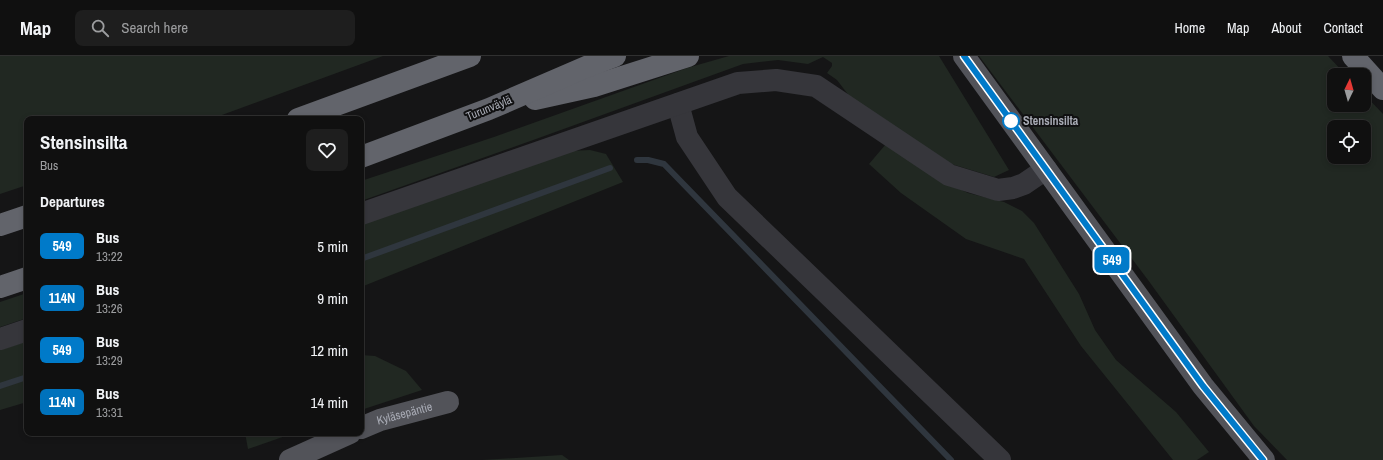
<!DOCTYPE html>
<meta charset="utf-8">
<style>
:root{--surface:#101010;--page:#1e1e1e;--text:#f1f3f6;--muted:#9c9d9f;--line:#303030}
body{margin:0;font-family:"Archivo Narrow",sans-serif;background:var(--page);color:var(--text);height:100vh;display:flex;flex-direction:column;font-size:15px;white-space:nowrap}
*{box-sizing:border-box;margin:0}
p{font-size:13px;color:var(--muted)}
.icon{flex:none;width:22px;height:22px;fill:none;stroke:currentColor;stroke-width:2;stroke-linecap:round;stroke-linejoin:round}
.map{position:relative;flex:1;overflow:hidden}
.sheet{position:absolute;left:24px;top:60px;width:340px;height:320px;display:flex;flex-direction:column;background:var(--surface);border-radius:8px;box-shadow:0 2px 6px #0003,0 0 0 1px var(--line)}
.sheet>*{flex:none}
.badge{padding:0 8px;border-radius:6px;font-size:14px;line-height:26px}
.needle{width:26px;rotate:5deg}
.tools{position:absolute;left:1327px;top:12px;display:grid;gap:8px}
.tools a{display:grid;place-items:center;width:44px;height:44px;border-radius:8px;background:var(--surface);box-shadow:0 2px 6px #0003,0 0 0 1px var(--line);font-size:20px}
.map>.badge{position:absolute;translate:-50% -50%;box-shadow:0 0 0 2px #fff}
h2{padding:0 16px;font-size:15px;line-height:36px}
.round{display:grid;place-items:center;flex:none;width:42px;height:42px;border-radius:8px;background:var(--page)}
.head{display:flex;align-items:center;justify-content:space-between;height:68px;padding:0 16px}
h1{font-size:19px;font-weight:800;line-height:30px}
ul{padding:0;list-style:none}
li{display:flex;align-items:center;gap:12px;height:52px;padding:0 16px}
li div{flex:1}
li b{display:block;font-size:15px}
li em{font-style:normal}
li .badge{min-width:44px;font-weight:700;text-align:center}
header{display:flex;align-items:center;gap:24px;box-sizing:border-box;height:56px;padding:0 20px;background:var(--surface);border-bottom:1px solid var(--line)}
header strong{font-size:19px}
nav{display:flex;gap:22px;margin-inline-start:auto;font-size:14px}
.search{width:280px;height:36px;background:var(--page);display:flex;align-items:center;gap:10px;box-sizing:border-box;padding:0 14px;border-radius:8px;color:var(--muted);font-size:15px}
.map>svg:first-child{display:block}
.green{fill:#212822;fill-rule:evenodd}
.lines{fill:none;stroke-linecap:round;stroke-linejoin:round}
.stream{stroke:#2f363e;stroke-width:6}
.minor{stroke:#36363b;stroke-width:22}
.major{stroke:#525359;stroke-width:22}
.highway{stroke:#62646b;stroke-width:22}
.line-casing{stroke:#fff;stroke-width:9}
.line{stroke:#007ac9;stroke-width:6}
.stop-dot{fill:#fff;stroke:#007ac9;stroke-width:2}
.labels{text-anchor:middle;stroke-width:4;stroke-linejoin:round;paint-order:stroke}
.street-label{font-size:12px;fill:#a8abb5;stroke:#101011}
.stop-label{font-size:12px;font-weight:bold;fill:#a8abb5;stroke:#101011;text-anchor:start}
</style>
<header>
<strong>Map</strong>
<div class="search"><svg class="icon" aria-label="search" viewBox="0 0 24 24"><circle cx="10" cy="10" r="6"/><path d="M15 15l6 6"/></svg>Search here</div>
<nav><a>Home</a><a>Map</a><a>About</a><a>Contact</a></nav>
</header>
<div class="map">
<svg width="1383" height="404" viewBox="0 0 1383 404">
<rect width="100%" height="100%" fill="#151516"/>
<g class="green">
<path d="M 0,0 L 383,0 L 211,63 L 27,63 L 27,129 L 0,138 Z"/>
<path d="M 729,0 L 939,0 L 1009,114 L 994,121 L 945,106 L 853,45 L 837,24 L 827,17 L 832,10 L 832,7 L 823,1 L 808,8 L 778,4 L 743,8 L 536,83 L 361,145 L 361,125 L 494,81 L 687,12 Z"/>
<path d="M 979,0 L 1328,0 L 1346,19 L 1334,19 L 1334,49 L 1364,49 L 1364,38 L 1383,58 L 1383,404 L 1287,404 L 1254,370 L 1148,224 ZM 1334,71 L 1364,71 L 1364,101 L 1334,101 Z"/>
<path d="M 886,88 L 937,122 L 968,137 L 1004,146 L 1022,155 L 1034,167 L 1079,238 L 1095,274 L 1116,304 L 1176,356 L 1209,396 L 1197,404 L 1173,404 L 1081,290 L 1024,203 L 966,183 L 901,137 L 869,108 Z"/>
<path d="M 590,94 L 606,98 L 623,126 L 361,231 L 361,166 L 569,95 Z"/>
<path d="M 27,237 L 27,262 L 0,271 L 0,246 Z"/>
<path d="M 27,285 L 27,346 L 0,354 L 0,294 Z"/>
<path d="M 361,299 L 375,300 L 406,315 L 422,334 L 361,354 Z"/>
<path d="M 245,377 L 294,377 L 248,393 Z"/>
<path d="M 562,399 L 569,404 L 482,404 Z"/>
</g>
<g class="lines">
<g class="stream">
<path d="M 637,104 L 648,104 L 664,108 L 951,404"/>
<path d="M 361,203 L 610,112"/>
<path d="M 0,330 L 27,321"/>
</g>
<g class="minor">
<path d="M 678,48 L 687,81 L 727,141 L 1000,404"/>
<path d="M 361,158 L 738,27 L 776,24 L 816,30 L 949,119 L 998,134 L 1013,132 L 1024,128 L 1046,113"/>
<path d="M 0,283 L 27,274"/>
</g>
<g class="major">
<path d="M 964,0 L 1203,330 L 1264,404"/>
<path id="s1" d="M 361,372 L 380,364 L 448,346"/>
<path d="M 290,404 L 350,377"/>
</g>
<g class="highway">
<path d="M 1353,0 L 1383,33"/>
<path d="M 535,43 L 594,30 L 688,0"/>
<path d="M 298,63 L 470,0"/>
<path d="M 361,101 L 489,53 L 586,11 L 615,0"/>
<path d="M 0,169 L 27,160"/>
<path d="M 0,231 L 27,222"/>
</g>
</g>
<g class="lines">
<g class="line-casing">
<path id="line" d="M 964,0 L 1203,330 L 1263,404"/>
</g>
<use href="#line" class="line"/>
</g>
<circle class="stop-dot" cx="1011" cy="65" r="8"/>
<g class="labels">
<g class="street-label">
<text transform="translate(489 52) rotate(-22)" y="4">Turunväylä</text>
<text dy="4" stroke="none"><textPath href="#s1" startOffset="46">Kyläsepäntie</textPath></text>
</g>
<g class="stop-label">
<text x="1023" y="69">Stensinsilta</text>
</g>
</g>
</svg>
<div class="tools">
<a><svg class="needle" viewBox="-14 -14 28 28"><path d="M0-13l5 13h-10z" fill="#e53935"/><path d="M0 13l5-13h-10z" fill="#9c9d9f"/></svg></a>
<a><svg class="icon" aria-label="locate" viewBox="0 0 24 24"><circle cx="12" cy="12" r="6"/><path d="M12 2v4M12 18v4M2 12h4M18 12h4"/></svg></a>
</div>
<b class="badge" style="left:1112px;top:204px;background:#007ac9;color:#fff">549</b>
<section class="sheet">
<div class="head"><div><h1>Stensinsilta</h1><p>Bus</p></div><a class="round"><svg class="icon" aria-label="heart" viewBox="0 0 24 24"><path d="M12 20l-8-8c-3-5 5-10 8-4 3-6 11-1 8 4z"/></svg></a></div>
<h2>Departures</h2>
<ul>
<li><span class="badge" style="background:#007ac9;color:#fff">549</span><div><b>Bus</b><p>13:22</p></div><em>5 min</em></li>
<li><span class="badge" style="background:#0072bc;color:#fff">114N</span><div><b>Bus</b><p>13:26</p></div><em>9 min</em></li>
<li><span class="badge" style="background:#007ac9;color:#fff">549</span><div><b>Bus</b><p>13:29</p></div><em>12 min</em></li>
<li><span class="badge" style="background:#0072bc;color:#fff">114N</span><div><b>Bus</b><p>13:31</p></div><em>14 min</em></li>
</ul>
</section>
</div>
